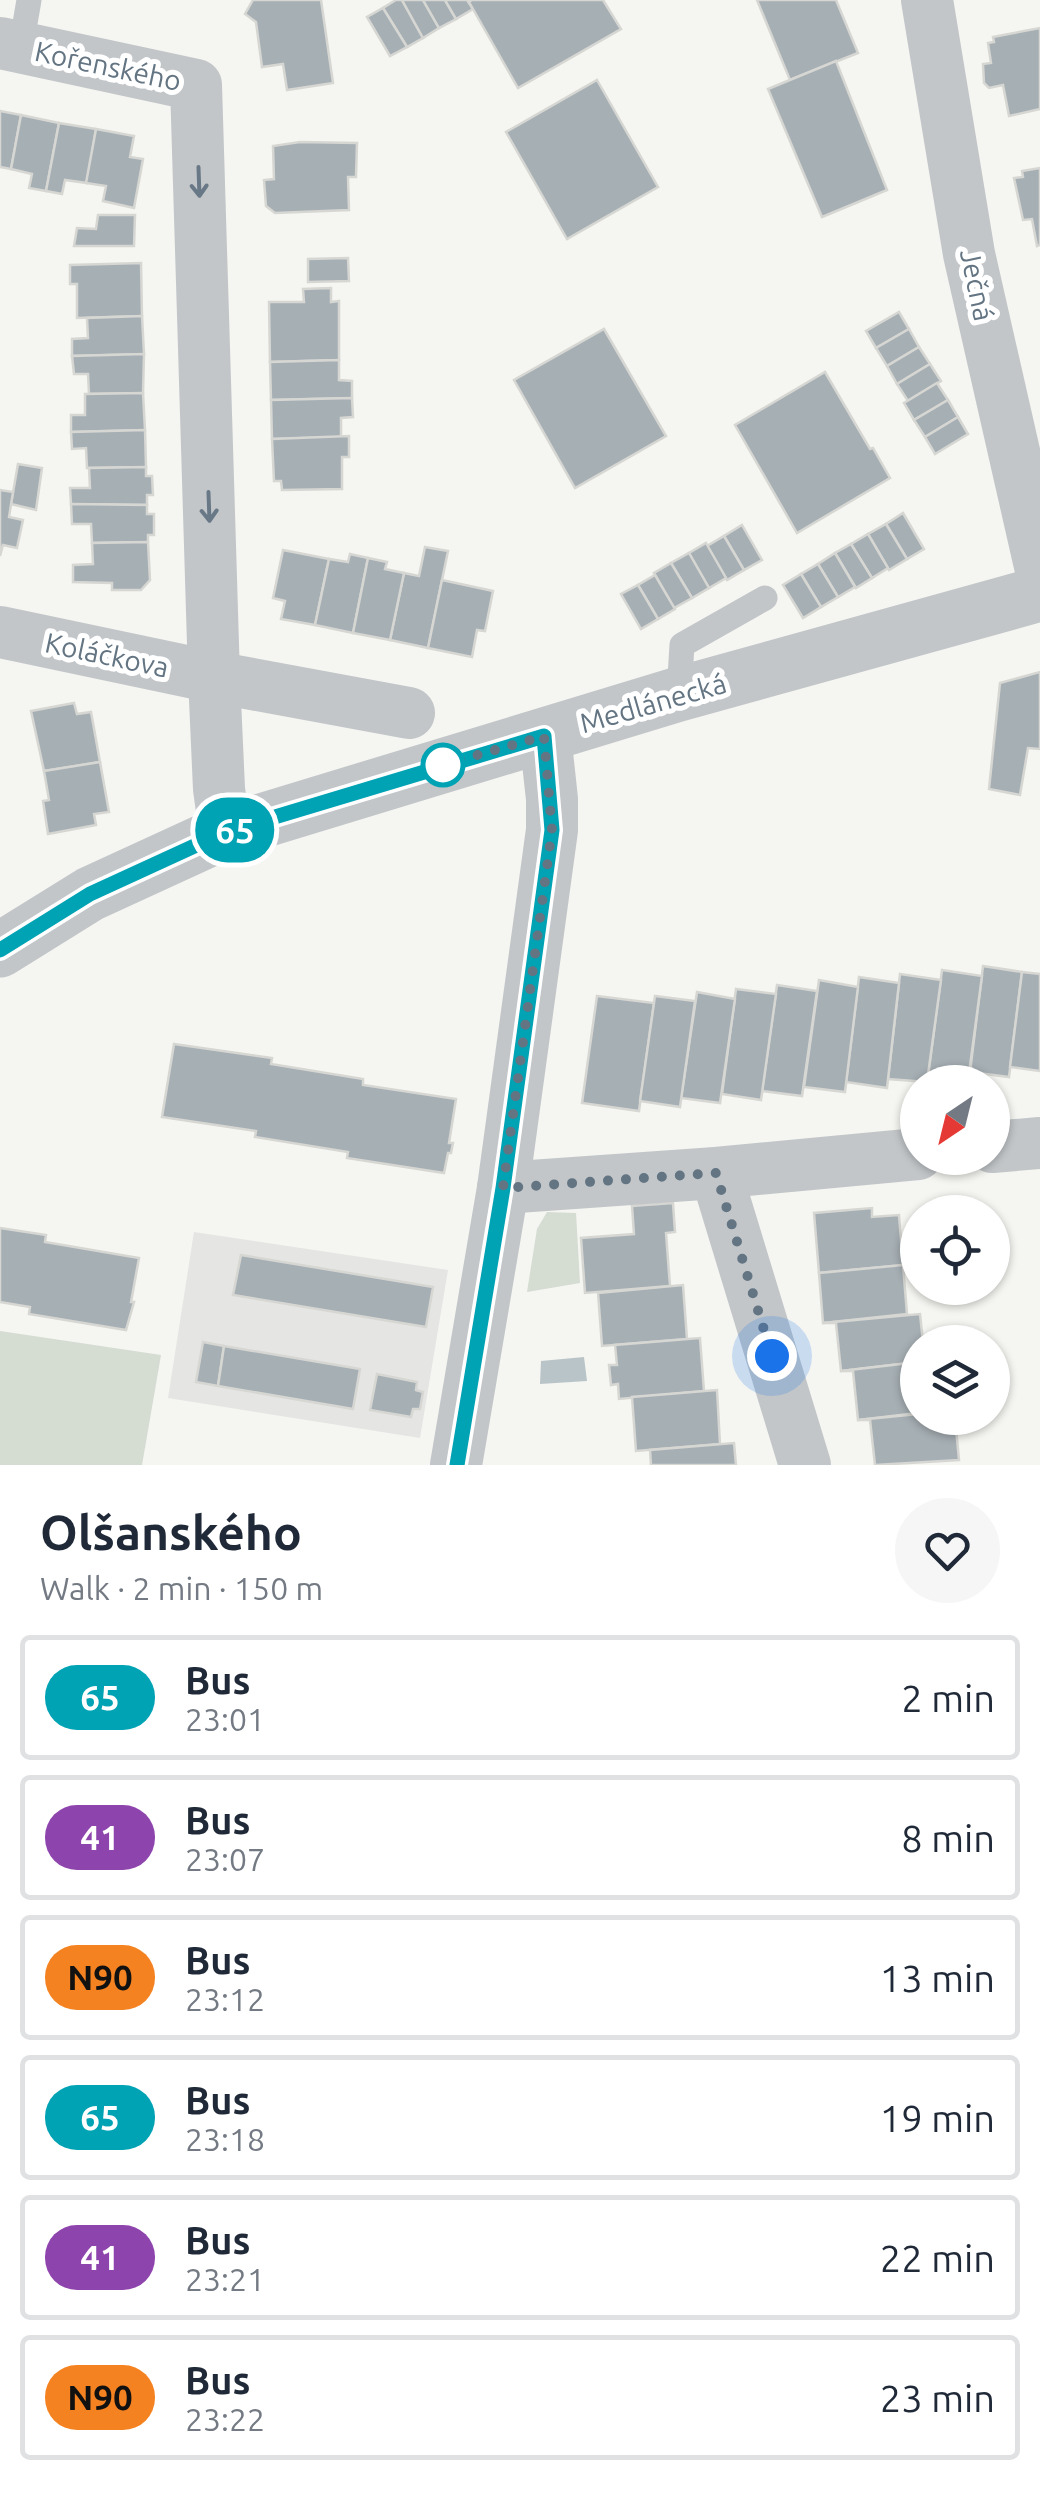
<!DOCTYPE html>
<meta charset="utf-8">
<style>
:root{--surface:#fff;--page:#f6f6f7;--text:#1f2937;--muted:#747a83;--line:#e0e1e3}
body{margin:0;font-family:Ubuntu,sans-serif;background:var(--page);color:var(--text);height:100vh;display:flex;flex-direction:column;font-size:38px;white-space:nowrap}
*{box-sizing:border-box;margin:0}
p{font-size:32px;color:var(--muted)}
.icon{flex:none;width:55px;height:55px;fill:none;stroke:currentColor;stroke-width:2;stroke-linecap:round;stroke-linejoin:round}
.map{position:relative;height:1465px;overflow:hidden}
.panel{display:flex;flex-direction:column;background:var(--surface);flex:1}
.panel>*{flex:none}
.badge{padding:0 20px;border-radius:32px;font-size:35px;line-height:65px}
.needle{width:65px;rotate:215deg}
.fabs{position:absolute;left:900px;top:1065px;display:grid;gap:20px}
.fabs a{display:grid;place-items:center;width:110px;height:110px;border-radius:50%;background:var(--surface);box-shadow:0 2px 8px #0004;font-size:50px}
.you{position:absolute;width:50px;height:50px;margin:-25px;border:8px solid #fff;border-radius:50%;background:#1a73e8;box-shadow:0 0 0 15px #1a73e833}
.map>.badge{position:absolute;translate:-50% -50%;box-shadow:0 0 0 5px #fff}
.round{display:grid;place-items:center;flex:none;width:105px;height:105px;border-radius:52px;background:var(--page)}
.overview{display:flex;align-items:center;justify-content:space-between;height:170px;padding:0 40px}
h1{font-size:48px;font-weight:600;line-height:75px}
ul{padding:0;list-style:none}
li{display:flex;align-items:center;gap:30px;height:125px;margin:0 20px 15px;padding:0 20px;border:5px solid var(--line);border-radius:10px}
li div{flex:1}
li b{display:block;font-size:38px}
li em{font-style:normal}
li .badge{min-width:110px;font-weight:700;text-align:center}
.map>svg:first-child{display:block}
.built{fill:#e5e6e4}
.green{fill:#d5dcd2}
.water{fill:#b9c4c8}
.building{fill:#a6afb4;stroke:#d6d6d3;stroke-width:2.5}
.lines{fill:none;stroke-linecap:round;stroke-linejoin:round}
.service{stroke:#c2c6c9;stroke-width:25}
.minor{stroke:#c2c6c9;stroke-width:52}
.tertiary{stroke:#c2c6c9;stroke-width:55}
.oneway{stroke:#687886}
.line-casing{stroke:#fff;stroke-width:22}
.line{stroke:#00a3b4;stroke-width:15}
.walk{stroke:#637482;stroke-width:10;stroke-dasharray:0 18}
.stop-dot{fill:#fff;stroke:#00a3b4;stroke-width:5}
.labels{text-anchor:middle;stroke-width:10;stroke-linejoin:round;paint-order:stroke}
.street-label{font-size:28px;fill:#637482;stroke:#fff}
</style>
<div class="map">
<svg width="1040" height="1465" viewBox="0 0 1040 1465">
<rect width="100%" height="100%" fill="#f5f5f1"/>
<path class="built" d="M 194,1232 L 448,1270 L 420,1438 L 168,1398 Z"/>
<g class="green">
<path d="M 547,1212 L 576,1213 L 580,1283 L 527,1292 L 537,1229 Z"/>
<path d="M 0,1331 L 161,1355 L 142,1465 L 0,1465 Z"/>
</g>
<path class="water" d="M 584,1357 L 587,1381 L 540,1384 L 541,1361 Z"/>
<g class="building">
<path d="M 253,0 L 321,0 L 333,83 L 287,90 L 283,64 L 262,67 L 256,22 L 245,14 Z"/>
<path d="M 396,0 L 402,0 L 423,38 L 407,47 L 383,8 Z"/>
<path d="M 402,0 L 423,0 L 439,28 L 423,38 Z"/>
<path d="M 423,0 L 445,0 L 456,19 L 439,28 Z"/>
<path d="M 445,0 L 467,0 L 473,9 L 456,19 Z"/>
<path d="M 472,0 L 603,0 L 621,29 L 518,88 L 469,2 Z"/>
<path d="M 757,0 L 836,0 L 858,53 L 790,80 Z"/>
<path d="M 383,8 L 407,47 L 390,56 L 367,17 Z"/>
<path d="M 1040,28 L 1040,109 L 1009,116 L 1003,85 L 989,88 L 984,83 L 983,64 L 991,63 L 988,43 L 994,42 L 993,37 Z"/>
<path d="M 836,61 L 887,190 L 822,217 L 768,89 Z"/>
<path d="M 597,80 L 658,187 L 567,239 L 506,132 Z"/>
<path d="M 0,111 L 21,115 L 11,169 L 0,167 Z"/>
<path d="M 21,115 L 59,123 L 46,191 L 29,188 L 32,174 L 11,169 Z"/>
<path d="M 59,123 L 96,129 L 87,183 L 65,180 L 62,194 L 46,191 Z"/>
<path d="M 96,129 L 134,136 L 130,157 L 143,159 L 134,208 L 103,201 L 106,186 L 86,183 Z"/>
<path d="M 300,142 L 357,143 L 356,177 L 348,177 L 349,210 L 275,213 L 266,206 L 264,180 L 274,179 L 273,146 Z"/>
<path d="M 1040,168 L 1040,245 L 1037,246 L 1032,219 L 1023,220 L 1014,178 L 1023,177 L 1022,171 Z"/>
<path d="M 98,215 L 135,215 L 134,246 L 74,246 L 77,228 L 96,229 Z"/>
<path d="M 348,258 L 349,281 L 308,282 L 308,259 Z"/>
<path d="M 141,263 L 142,316 L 77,318 L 77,284 L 70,284 L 70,265 Z"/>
<path d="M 331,288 L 331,302 L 339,301 L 339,360 L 270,362 L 269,302 L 304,302 L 303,289 Z"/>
<path d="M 899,312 L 909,329 L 876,348 L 866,331 Z"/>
<path d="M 142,316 L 144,354 L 72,356 L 72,339 L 88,338 L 87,318 Z"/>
<path d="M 604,329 L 666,436 L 575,488 L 514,380 Z"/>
<path d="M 909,329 L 919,347 L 887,366 L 876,348 Z"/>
<path d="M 919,347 L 930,364 L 897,384 L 887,366 Z"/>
<path d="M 144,354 L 143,393 L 89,394 L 88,374 L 74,374 L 72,356 Z"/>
<path d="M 339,360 L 339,380 L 352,381 L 352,398 L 271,400 L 270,362 Z"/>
<path d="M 930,364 L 941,381 L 908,401 L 897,384 Z"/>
<path d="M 825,372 L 870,449 L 873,448 L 890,478 L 797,533 L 735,425 Z"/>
<path d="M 937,383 L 948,400 L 914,420 L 904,403 Z"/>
<path d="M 143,393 L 145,430 L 71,432 L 71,415 L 85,415 L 85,394 Z"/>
<path d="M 352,398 L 353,417 L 341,418 L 341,437 L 272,439 L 271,400 Z"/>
<path d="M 948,400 L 958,417 L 925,437 L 914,420 Z"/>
<path d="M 958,417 L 968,434 L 935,454 L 925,437 Z"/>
<path d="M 145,430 L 146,467 L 87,468 L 86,448 L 72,449 L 71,432 Z"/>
<path d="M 349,436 L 349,457 L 342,457 L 342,489 L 282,490 L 281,481 L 274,481 L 272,439 Z"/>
<path d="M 18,464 L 42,468 L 36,510 L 11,504 Z"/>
<path d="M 146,467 L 146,476 L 152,476 L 153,495 L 147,495 L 147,505 L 71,504 L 70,488 L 90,488 L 89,468 Z"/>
<path d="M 0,490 L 13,492 L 9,517 L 23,520 L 17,548 L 3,545 L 0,556 Z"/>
<path d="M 71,504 L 147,505 L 147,514 L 154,514 L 154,535 L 148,535 L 148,542 L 92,543 L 91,524 L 72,524 Z"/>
<path d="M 903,513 L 924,549 L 907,559 L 886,524 Z"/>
<path d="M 886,524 L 907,559 L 889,570 L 868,534 Z"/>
<path d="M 742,525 L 762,560 L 744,570 L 724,536 Z"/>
<path d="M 868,534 L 888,568 L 872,578 L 851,544 Z"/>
<path d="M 724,536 L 744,570 L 727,580 L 707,546 Z"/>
<path d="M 148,542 L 150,580 L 141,590 L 112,590 L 112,583 L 73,582 L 73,565 L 93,564 L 92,543 Z"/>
<path d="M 706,543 L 726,578 L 709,588 L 689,553 Z"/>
<path d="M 851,544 L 872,578 L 856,588 L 835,553 Z"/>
<path d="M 425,547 L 448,551 L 428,648 L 390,640 L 404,573 L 419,576 Z"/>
<path d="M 283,550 L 329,559 L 315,625 L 281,619 L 285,601 L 273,598 Z"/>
<path d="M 689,553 L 709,588 L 692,598 L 671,563 Z"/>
<path d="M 835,553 L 855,587 L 838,597 L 818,564 Z"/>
<path d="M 350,554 L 368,558 L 353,633 L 315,625 L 329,559 L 348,562 Z"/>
<path d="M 368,558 L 387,562 L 385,569 L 404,573 L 390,640 L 353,633 Z"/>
<path d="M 671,563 L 692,598 L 674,608 L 654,573 Z"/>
<path d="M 818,564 L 838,597 L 821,607 L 801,574 Z"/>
<path d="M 801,574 L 821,607 L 803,618 L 783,585 Z"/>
<path d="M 655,575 L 675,609 L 658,619 L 638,585 Z"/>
<path d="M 442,580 L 493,591 L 485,631 L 477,630 L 472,657 L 428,648 Z"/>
<path d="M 638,585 L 658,619 L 641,629 L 621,594 Z"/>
<path d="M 1040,672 L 1040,749 L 1028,748 L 1020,795 L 989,789 L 1000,683 Z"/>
<path d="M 74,703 L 77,714 L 91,712 L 100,762 L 44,771 L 31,711 Z"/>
<path d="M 100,762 L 109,812 L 94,814 L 96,825 L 48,834 L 43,801 L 49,800 L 44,771 Z"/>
<path d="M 983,966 L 1022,972 L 1009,1077 L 970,1072 Z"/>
<path d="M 942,970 L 982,976 L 968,1081 L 928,1076 Z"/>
<path d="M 1022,972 L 1040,974 L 1040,1071 L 1010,1067 Z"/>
<path d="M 900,974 L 941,980 L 927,1082 L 888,1079 Z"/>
<path d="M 859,977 L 899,983 L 887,1088 L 846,1082 Z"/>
<path d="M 819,980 L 858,987 L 845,1092 L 804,1087 Z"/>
<path d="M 777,985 L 817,991 L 802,1096 L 762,1091 Z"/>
<path d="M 736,989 L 776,994 L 761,1100 L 722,1094 Z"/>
<path d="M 697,992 L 735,999 L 720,1103 L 681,1098 Z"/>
<path d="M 597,996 L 654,1003 L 639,1111 L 582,1103 Z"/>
<path d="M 655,996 L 695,1001 L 680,1107 L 640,1101 Z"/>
<path d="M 174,1044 L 272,1058 L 271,1064 L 363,1079 L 363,1085 L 456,1099 L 449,1143 L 453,1143 L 451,1153 L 448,1153 L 444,1173 L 347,1158 L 348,1152 L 255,1137 L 256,1131 L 162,1117 Z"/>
<path d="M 673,1203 L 675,1232 L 666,1233 L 670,1286 L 585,1293 L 581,1238 L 634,1234 L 632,1206 Z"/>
<path d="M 872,1208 L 872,1217 L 899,1215 L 903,1265 L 819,1273 L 814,1213 Z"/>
<path d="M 0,1228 L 46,1235 L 45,1242 L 139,1258 L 131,1302 L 134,1302 L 126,1330 L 29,1314 L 30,1307 L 0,1302 Z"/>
<path d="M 241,1255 L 433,1287 L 426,1327 L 233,1295 Z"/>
<path d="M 903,1265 L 907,1314 L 823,1323 L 819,1273 Z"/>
<path d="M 683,1285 L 687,1339 L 602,1346 L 598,1293 Z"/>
<path d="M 920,1314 L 923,1342 L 918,1342 L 918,1362 L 841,1371 L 836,1323 L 823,1323 Z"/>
<path d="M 700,1338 L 704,1391 L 619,1399 L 618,1384 L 611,1385 L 609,1365 L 617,1365 L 615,1345 Z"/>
<path d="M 203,1342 L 224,1346 L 218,1386 L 196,1382 Z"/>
<path d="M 224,1346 L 360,1369 L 353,1409 L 218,1386 Z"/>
<path d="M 918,1362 L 918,1413 L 858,1420 L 853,1371 L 841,1371 Z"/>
<path d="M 377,1374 L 417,1382 L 416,1390 L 423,1392 L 420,1409 L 413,1409 L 411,1417 L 370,1410 Z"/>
<path d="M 717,1390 L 720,1444 L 636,1451 L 632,1397 Z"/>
<path d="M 918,1414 L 918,1418 L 955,1418 L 959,1460 L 875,1465 L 870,1420 L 858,1420 Z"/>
<path d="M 734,1443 L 736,1465 L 651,1465 L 650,1450 Z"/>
</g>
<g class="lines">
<g class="service">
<path d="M 21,47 L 29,0"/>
<path d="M 679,694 L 682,645 L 765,598"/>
</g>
<g class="minor">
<path d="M 927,0 L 969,254 L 1040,566"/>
<path d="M 0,43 L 196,85 L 214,677 L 219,789 L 225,832"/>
<path d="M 0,632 L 214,677 L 409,713"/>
<path d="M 992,1147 L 1040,1143"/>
<path d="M 716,1173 L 805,1465"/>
<path d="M 503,1188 L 716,1173 L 918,1154"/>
<path d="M 456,1465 L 503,1188 L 552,830 L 552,799 L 545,735"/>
</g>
<path class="tertiary" d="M 0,950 L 90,894 L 225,832 L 679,694 L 1040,594"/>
</g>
<defs><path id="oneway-shaft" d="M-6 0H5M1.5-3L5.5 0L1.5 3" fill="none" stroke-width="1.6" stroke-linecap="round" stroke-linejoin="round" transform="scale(2.5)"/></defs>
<g class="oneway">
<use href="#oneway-shaft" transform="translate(199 182) rotate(88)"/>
<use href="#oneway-shaft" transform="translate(209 507) rotate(88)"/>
</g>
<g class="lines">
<g class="line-casing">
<path id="line" d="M 0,950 L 90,894 L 225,832 L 544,736 L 552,830 L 503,1188 L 457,1465"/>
</g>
<use href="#line" class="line"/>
<path class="walk" d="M 443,765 L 544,736 L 552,830 L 503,1188 L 716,1173 L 772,1356"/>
</g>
<circle class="stop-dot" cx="443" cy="765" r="20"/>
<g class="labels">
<g class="street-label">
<text transform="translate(108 66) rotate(12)" y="10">Kořenského</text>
<text transform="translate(977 285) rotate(78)" y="10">Ječná</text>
<text transform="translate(107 655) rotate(12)" y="10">Koláčkova</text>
<text transform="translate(653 703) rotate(-16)" y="10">Medlánecká</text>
</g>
</g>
</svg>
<div class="fabs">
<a><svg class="needle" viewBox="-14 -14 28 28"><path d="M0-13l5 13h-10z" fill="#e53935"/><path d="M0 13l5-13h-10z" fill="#747a83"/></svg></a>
<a><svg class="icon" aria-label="locate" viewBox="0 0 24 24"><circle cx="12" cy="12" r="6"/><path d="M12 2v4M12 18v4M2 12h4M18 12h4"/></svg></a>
<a><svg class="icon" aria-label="layers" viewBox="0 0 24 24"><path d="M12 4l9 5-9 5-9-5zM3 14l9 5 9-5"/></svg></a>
</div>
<div class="you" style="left:772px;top:1356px"></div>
<b class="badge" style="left:235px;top:830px;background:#00a3b4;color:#fff">65</b>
</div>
<section class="panel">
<div class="overview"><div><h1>Olšanského</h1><p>Walk · 2 min · 150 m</p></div><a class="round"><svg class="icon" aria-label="heart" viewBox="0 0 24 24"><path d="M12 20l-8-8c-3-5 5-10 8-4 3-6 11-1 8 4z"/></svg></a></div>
<ul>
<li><span class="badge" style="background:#00a3b4;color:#fff">65</span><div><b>Bus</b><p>23:01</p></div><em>2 min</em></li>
<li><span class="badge" style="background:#8e44ad;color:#fff">41</span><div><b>Bus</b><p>23:07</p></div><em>8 min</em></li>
<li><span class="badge" style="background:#f58220;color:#111">N90</span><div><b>Bus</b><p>23:12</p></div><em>13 min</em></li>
<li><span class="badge" style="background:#00a3b4;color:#fff">65</span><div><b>Bus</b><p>23:18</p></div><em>19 min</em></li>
<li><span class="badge" style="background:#8e44ad;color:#fff">41</span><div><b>Bus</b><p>23:21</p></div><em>22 min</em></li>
<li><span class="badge" style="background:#f58220;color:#111">N90</span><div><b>Bus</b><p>23:22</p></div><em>23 min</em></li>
</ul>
</section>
